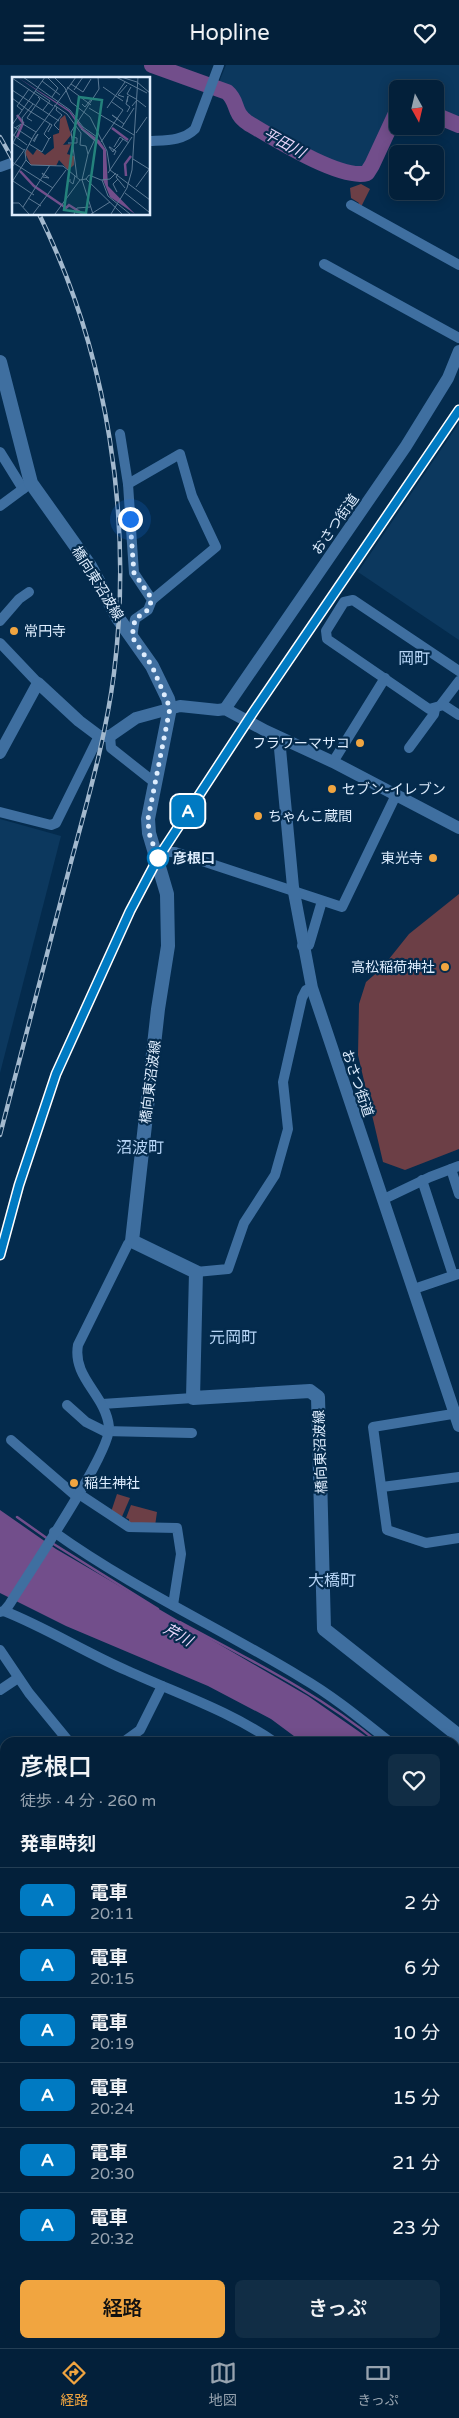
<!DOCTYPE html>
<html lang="ja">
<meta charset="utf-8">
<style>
:root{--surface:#03203a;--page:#112d45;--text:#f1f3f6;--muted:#97a3af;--line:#243e54;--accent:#f1a540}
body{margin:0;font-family:"Varela Round","Noto Sans JP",sans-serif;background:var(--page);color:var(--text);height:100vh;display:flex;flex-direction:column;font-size:19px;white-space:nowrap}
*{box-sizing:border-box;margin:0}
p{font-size:16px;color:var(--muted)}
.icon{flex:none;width:28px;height:28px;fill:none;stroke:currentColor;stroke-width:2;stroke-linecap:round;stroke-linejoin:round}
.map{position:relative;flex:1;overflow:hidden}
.details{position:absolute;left:0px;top:1672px;width:460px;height:611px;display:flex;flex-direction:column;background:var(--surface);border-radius:15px 15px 0 0;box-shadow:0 2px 12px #0003,0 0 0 1px var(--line)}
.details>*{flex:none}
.badge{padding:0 10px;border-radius:8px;font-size:18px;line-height:32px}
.needle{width:32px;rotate:172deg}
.fabs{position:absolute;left:389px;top:15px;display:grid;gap:10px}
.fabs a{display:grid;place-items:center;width:55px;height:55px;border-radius:8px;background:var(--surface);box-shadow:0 2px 12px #0003,0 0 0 1px var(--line);font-size:25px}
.you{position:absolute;width:25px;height:25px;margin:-12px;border:4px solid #fff;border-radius:50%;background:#1a73e8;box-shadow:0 0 0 8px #1a73e833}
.map>.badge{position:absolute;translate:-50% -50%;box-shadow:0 0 0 2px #fff}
h2{padding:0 20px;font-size:19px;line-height:45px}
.round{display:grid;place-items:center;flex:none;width:52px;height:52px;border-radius:8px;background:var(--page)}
.head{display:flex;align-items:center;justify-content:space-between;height:85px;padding:0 20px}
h1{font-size:24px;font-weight:600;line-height:38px}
.primary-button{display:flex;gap:10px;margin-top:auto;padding:10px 20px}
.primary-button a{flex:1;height:58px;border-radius:8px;background:var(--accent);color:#111;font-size:20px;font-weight:600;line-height:58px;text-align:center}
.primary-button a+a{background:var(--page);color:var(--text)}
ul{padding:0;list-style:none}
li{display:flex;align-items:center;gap:15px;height:65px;padding:0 20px;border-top:1px solid var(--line)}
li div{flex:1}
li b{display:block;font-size:19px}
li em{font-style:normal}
li .badge{min-width:55px;font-weight:700;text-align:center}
header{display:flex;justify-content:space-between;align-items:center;height:65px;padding:0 20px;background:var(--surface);font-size:22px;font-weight:600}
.menu{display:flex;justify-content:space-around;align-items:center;height:70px;border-top:1px solid var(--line);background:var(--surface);font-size:14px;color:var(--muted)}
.menu a{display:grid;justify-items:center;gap:2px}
.menu .active{color:var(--accent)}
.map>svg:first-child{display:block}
.built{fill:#0c385e}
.green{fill:#6c3f46}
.water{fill:#724e8b}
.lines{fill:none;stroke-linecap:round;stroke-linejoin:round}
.stream{stroke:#724e8b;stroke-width:2.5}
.river{stroke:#724e8b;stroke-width:16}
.minor{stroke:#3f6fa0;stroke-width:10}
.tertiary{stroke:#3f6fa0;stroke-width:12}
.secondary{stroke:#3f6fa0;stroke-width:14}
.rail-casing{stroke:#a3b9ce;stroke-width:4.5}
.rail{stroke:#042b4d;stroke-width:2.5;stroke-dasharray:8;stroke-linecap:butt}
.line-casing{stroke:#fff;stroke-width:11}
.line{stroke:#007ac2;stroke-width:8}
.walk{stroke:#deedfe;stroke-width:5;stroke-dasharray:0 9}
.poi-dot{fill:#f1a540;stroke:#042b4d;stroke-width:2}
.stop-dot{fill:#fff;stroke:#007ac2;stroke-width:2.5}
.labels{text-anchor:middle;stroke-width:4.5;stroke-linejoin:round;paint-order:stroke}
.street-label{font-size:14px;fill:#deedfe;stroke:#042b4d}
.poi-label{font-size:14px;fill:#deedfe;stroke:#042b4d;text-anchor:start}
.stop-label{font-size:14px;font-weight:bold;fill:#deedfe;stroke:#042b4d;text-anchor:start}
.water-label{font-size:15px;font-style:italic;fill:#ebd7fb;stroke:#042b4d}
.quarter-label{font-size:16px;fill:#b6d4f5;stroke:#042b4d}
.inset-river{fill:none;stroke:#724e8b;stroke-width:2.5}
.inset-road{fill:none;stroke:#5b7994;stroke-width:1}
.view{fill:#24827c;fill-opacity:0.15;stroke:#24827c;stroke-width:2.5}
.inset-edge{fill:none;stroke:#deedfe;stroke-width:2.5}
</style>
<header><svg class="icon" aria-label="menu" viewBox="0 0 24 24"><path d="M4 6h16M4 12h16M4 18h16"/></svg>Hopline<svg class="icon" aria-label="heart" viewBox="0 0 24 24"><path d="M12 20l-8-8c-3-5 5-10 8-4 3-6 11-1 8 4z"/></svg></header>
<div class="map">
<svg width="459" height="2283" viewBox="0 0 459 2283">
<rect width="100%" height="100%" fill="#042b4d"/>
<g class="built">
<path d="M 226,0 L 459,0 L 459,56 L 435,46 L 435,24 L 398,24 L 397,39 L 394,40 L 364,100 L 357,104 L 322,91 L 243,47 L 233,24 L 219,17 Z"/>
<path d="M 459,358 L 459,575 L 358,507 Z"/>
<path d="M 0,754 L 61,771 L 0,1008 Z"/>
<path d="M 0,1937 L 5,1940 L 5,1985 L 0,1981 Z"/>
<path d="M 0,2001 L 5,2004 L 5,2221 L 0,2219 Z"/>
</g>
<g class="green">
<path d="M 361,119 L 370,124 L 361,142 L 358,140 L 359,138 L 351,133 L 350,123 Z"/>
<path d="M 459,829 L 459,1084 L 405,1105 L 383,1097 L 358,990 L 359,939 L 366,917 L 381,904 L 409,869 Z"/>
<path d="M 117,1429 L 130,1433 L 121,1454 L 111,1447 Z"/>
<path d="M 131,1440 L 157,1447 L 155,1461 L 129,1459 L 129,1454 L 126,1453 Z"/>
<path d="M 0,2088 L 5,2091 L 5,2186 L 0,2196 Z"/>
</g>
<g class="water">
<path d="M 0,1445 L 56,1484 L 308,1631 L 374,1677 L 302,1677 L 271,1654 L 208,1621 L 66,1561 L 0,1528 Z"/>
<path d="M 455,1744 L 459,1747 L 459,1827 L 455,1822 Z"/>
</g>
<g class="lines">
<g class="stream">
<path d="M 17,1452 L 48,1474"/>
<path d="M 52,1478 L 158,1544"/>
<path d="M 180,1557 C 248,1594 318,1628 379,1678"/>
<path d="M 455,1740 L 459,1743"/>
</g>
<g class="river">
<path d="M 152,0 L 227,27 C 239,37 232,47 248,58 C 272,72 341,116 367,108 L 372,100 L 398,44"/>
<path d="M 435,50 L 459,60"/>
</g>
<g class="minor">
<path d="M 149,76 C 166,75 183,76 195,64 L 219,0"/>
<path d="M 0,102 L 14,97"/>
<path d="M 351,140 L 459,200"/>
<path d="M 324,199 L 459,273"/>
<path d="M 120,369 L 128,419 L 134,508 L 152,535 L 148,545 L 135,554 L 132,572"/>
<path d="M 0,387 L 23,424"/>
<path d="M 128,419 L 180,389 L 192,431 L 216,482 L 152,535"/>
<path d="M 0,441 L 27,421"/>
<path d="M 0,556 L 19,534 L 29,527"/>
<path d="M 0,578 L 38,618"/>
<path d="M 459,606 L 353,535 L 344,537 L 326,566 L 327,574 L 429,644 L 440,641 L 459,616"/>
<path d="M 442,639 L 459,650"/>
<path d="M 110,671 L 111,683 L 154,717"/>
<path d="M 409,683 L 434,649 L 435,644"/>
<path d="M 333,697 L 385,613"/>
<path d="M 0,747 L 51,760 L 56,758 L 99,671"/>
<path d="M 169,787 L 175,787 L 342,842 L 396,730"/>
<path d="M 302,881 L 309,880 L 322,836"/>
<path d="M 451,1104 L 459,1129"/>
<path d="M 422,1115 L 453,1210"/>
<path d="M 384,1134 L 430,1112 L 459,1101"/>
<path d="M 196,1207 L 228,1204 L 244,1158 L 275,1110 L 288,1064 L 283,1017 L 302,933 L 306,925 L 312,923"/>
<path d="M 414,1224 L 458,1209"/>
<path d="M 102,1339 L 193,1333"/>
<path d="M 67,1340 L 86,1357 L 104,1366 L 192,1368"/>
<path d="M 459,1348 L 373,1362 L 387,1465 L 426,1478 L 459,1473"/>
<path d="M 11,1375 L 77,1432"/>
<path d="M 382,1422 L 459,1412"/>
<path d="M 79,1429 L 129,1462 L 177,1463 L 181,1489 L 173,1540"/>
<path d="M 54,1467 C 132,1523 220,1563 302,1613 C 333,1631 362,1655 391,1678"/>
<path d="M 4,1546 C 47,1563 86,1588 128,1606 C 178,1629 230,1646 276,1678"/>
<path d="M 0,1547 L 4,1546 L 9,1540 C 26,1512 112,1386 109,1362 C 106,1330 72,1313 78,1280 L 128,1179 L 132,1176"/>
<path d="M 0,1585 L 29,1628 L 70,1678"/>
<path d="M 0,1625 L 18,1613"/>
<path d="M 122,1678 L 140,1665 L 162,1621"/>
<path d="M 0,1759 L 5,1748"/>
<path d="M 455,1845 L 459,1850"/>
<path d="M 0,1911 L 5,1901"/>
<path d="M 455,1988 L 459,1980"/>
<path d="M 0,1991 L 5,1994"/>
<path d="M 455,2095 L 459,2097"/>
<path d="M 455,2272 L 459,2275"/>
<path d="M 208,2283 L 210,2279"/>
<path d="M 394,2283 L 396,2279"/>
</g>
<g class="tertiary">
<path d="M 225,644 L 406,381 L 448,313 L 459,286"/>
<path d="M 279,673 L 293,822 L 312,923 L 459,1361"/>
<path d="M 0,688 L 38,618 L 79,656 L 99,671 L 110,671 L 136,653 L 180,641 L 218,645 L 225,644 L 266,666 L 333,697 L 459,763"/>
<path d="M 455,1682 L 459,1677"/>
<path d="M 162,2283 L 163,2279"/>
</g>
<path class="secondary" d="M 0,297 L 31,418 L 90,501 L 118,553 L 152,601 L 168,634 L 170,643 L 148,754 L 149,768 L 167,829 L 168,881 L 158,944 L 132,1176 L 196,1207 L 193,1333 L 310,1326 L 318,1332 L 324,1564 L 459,1671"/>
<g class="rail-casing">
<g id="rail">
<path d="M 0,72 L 14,97"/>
<path d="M 0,1070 C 22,985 44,901 66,816 C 84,747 105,679 114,608 C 133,453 108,289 39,149"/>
<path d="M 0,1190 L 19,1120 L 56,1009 L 130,846 L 158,793 L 243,662 L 459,345"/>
</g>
</g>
<use href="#rail" class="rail"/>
</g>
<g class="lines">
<g class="line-casing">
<path id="line" d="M 0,1190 L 19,1120 L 56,1009 L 130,846 L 158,793 L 254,646 L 459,345"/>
</g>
<use href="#line" class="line"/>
<path class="walk" d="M 130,454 L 134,508 L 152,534 L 148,545 L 135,554 L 132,572 L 152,601 L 170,643 L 148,754 L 149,768 L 158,793"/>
</g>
<g class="poi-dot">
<circle cx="14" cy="566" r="5"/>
<circle cx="360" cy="678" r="5"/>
<circle cx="332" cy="724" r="5"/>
<circle cx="258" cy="751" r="5"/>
<circle cx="433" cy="793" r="5"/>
<circle cx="445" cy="902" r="5"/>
<circle cx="74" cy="1418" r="5"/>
</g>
<circle class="stop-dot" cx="158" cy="793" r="10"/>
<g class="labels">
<g class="street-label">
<text transform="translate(335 459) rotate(-55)" y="5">おさつ街道</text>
<text transform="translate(98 518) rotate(58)" y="5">橋向東沼波線</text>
<text transform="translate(150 1017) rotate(-83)" y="5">橋向東沼波線</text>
<text transform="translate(358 1018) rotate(71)" y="5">おさつ街道</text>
<text transform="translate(320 1387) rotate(-92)" y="5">橋向東沼波線</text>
</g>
<g class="poi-label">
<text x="24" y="571">常円寺</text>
<text x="350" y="683" text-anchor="end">フラワーマサコ</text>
<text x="342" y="729">セブン-イレブン</text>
<text x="268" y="756">ちゃんこ蔵間</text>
<text x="423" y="798" text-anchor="end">東光寺</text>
<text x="435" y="907" text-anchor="end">高松稲荷神社</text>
<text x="84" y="1423">稲生神社</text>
</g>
<g class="stop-label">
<text x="173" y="798">彦根口</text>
</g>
<g class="water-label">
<text transform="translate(284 78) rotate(29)" y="5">平田川</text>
<text transform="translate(178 1570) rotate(29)" y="5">芹川</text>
</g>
<g class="quarter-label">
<text x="414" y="599">岡町</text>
<text x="140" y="1088">沼波町</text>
<text x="233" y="1278">元岡町</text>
<text x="332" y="1521">大橋町</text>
</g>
</g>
<g transform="translate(12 12)">
<rect width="138" height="138" fill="#042b4d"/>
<path d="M 53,38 L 59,58 L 51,68 L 59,67 L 55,77 L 62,79 L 62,88 L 56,93 L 47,83 L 44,89 L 19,88 L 13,76 L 15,72 L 21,78 L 25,72 L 33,78 L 42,71 L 41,58 L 47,56 L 48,42 Z" fill="#6c3f46"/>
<path d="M 5,0 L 57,33 L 72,52 L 87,63 L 94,73 L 96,109 L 123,137 L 98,120 L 91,103 L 91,73 L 86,67 L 68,51 L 57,35 Z" fill="#724e8b"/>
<path class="inset-river" d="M 100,51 L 116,63M 5,60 L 11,46 L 5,38M 8,94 L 22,109 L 54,131 L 57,128 L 71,137M 114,99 L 113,87 L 119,79"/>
<path class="inset-road" d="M 11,0 L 58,33 L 71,50 L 85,60M 35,0 L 46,11 L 40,20M 42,0 L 53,11 L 59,25 L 78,40 L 95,74 L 98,93 L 138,123M 104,0 L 135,16M 109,0 L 125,5M 0,1 L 41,29M 30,4 L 48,18M 125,5 L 138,16M 59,7 L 71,15 L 79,2M 55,10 L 79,28M 91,10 L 111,24M 119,10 L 115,17 L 124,22M 0,13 L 47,44M 62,13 L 71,0M 23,14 L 38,24 L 31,33M 112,20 L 106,18 L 115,8M 0,21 L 16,33M 115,25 L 116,19 L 114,27 L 118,30 L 115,35M 70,27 L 73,30 L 80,21M 42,28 L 55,37 L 69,56 L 68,68 L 74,69 L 76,77 L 70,103 L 81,137M 120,29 L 125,23 L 134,30M 45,30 L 44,33 L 50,38 L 42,48 L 47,53M 77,31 L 122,58M 95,31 L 113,5M 10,33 L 5,29 L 17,12M 16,33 L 40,48 L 36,55M 10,41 L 11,47 L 24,55M 10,41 L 21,27M 106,42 L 100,38 L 112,47M 20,44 L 15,41 L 28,22 L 26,20M 38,47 L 32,57 L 37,62 L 39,60M 0,48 L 33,0M 2,50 L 20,62M 110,50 L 122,31M 69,52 L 82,63M 124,56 L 135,40M 0,57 L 15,68M 2,58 L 9,47 L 3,51M 4,60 L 1,66 L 12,73M 21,64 L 26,57 L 22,65M 89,65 L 111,33 L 100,25M 56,66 L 65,66 L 65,61 L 60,60M 17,67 L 30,75 L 37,62M 102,70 L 108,60 L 117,66M 76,77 L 83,62M 102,78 L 104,74 L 102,73 L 98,70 L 97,70 L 101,75 L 102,73 L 106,69 L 111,62M 121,82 L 137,92M 14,83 L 19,88 L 51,89 L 68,103 L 74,102 L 110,137M 0,85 L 41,111M 0,90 L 13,72M 96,96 L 120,60M 106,97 L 104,100 L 113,111M 31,100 L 37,101 L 30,96 L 32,99M 65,100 L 59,55 L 87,12 L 86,0M 74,102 L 77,98 L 89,103 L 98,102 L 104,96M 59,103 L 56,103 L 61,107 L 63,99M 90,103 L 96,119 L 118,137M 1,104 L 22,118M 0,105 L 14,83 L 13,75 L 22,58 L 64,0M 124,110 L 138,91M 105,115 L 101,107 L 106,102M 113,116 L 137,135M 16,121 L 29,129M 0,126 L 7,126 L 17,137M 11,130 L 38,88M 21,137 L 54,93M 43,137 L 68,103M 62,137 L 65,131 L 78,130M 79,137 L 98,125M 99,137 L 115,111 L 120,93 L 126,0"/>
<path class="view" d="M 67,20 L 90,23 L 74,136 L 52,133 Z"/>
<rect width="138" height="138" class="inset-edge"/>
</g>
</svg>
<div class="fabs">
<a><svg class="needle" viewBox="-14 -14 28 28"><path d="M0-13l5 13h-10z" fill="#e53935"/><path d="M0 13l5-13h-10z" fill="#97a3af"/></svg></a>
<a><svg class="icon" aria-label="locate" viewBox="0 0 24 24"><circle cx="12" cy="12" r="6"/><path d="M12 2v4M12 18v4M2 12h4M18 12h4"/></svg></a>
</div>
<div class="you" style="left:130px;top:454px"></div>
<b class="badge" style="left:188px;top:746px;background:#007ac2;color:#fff">A</b>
<section class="details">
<div class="head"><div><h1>彦根口</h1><p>徒歩 · 4 分 · 260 m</p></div><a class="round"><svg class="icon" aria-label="heart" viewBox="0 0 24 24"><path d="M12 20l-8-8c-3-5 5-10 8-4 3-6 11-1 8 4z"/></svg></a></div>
<h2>発車時刻</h2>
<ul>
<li><span class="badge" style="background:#007ac2;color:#fff">A</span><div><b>電車</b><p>20:11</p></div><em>2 分</em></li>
<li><span class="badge" style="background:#007ac2;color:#fff">A</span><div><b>電車</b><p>20:15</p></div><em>6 分</em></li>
<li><span class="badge" style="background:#007ac2;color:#fff">A</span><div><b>電車</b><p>20:19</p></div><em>10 分</em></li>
<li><span class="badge" style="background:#007ac2;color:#fff">A</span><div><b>電車</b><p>20:24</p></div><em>15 分</em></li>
<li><span class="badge" style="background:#007ac2;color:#fff">A</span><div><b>電車</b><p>20:30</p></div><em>21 分</em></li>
<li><span class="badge" style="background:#007ac2;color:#fff">A</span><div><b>電車</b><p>20:32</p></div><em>23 分</em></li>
</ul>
<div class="primary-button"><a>経路</a><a>きっぷ</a></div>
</section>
</div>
<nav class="menu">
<a class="active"><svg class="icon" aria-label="directions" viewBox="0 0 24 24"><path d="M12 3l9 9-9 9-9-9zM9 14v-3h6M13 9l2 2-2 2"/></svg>経路</a>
<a><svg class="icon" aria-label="map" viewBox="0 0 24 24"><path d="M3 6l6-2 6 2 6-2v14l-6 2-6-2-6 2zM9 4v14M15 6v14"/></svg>地図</a>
<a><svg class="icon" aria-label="tickets" viewBox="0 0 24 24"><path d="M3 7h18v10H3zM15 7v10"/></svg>きっぷ</a>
</nav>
